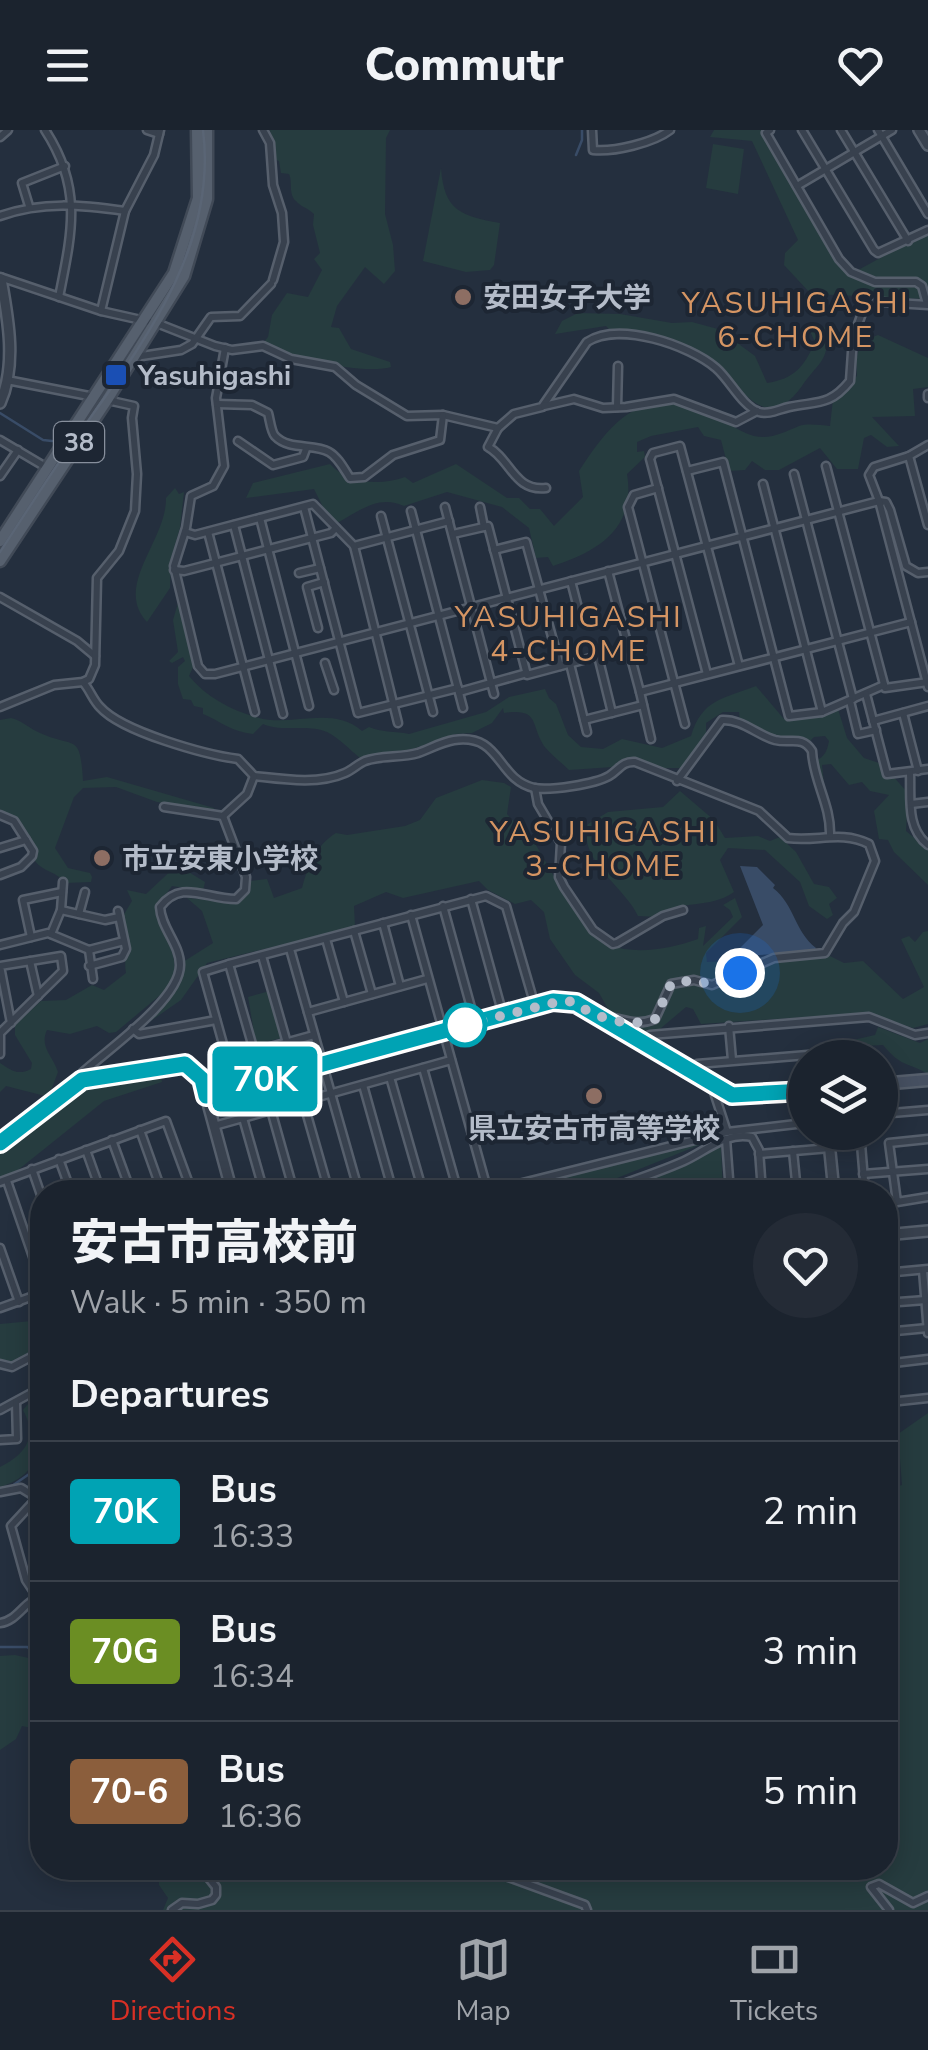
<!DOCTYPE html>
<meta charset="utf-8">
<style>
:root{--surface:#1b232e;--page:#242b36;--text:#f1f3f6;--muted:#a0a4aa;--line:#39404a;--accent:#d93025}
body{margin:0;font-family:"Nunito Sans","Noto Sans JP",sans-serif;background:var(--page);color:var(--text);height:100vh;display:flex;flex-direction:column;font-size:38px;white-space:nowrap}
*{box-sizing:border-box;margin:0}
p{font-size:32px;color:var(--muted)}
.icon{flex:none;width:55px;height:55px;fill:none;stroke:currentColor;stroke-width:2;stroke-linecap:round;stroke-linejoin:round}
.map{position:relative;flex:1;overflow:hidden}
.side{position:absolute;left:30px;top:1050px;width:868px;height:700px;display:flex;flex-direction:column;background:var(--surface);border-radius:40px;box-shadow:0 5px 25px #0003,0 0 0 2px var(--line)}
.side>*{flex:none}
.badge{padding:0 20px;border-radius:8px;font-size:35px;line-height:65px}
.buttons{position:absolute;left:788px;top:910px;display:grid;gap:20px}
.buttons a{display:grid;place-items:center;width:110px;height:110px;border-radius:50%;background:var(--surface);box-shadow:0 5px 25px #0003,0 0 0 2px var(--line);font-size:50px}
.you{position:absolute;width:50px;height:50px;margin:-25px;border:8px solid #fff;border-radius:50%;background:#1a73e8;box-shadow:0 0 0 15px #1a73e833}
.map>.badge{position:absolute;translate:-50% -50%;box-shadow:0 0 0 5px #fff}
h2{padding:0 40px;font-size:38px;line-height:90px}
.round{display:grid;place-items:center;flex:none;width:105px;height:105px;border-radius:52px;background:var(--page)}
.headline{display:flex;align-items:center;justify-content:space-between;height:170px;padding:0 40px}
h1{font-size:48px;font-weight:800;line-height:75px}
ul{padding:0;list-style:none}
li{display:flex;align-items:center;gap:30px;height:140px;padding:0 40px;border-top:2px solid var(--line)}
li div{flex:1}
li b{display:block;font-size:38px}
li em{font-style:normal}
li .badge{min-width:110px;font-weight:700;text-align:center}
header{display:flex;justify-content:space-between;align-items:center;height:130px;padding:0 40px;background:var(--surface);font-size:45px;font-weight:800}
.tabs{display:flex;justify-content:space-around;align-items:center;height:140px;border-top:2px solid var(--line);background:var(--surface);font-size:28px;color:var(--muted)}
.tabs a{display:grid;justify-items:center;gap:5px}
.tabs .active{color:var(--accent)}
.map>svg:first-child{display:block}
.green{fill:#263c3f}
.water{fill:#394c67}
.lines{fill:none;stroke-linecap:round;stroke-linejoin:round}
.stream{stroke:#394c67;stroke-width:2.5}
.minor-casing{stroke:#565f6c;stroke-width:11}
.tertiary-casing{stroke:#565f6c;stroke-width:14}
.secondary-casing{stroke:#565f6c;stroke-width:15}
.primary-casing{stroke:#414a57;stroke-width:15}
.minor{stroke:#38414e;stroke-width:6}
.tertiary{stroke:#38414e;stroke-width:9}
.secondary{stroke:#465061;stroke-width:10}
.primary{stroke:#56606e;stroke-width:10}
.tram{stroke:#5a6575;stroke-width:2.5}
.line-casing{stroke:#fff;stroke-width:22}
.line{stroke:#00a3b4;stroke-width:15}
.walk{stroke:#b4bcc9;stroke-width:10;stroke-dasharray:0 18}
.education-dot{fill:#8d6e63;stroke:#1d2633;stroke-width:4}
.transit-dot{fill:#1a4fb4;stroke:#1d2633;stroke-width:4}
.stop-dot{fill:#fff;stroke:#00a3b4;stroke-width:5}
.labels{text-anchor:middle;stroke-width:8;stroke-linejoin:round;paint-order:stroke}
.shield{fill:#1d2633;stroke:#878f9c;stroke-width:2.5}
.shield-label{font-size:25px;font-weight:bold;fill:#b4bcc9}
.poi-label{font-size:28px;font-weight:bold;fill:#b4bcc9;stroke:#1d2633;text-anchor:start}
.neighbourhood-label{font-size:30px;letter-spacing:2.5px;fill:#d59563;stroke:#1d2633}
</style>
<header><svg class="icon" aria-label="menu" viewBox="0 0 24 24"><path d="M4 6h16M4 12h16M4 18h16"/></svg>Commutr<svg class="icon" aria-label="heart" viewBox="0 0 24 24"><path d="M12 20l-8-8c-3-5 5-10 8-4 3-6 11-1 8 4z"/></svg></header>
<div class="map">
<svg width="928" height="1780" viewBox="0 0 928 1780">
<rect width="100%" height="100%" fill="#242f3e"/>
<g class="green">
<path d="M 270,0 L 390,0 L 386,8 L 385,84 L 393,115 L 395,141 L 384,154 L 365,137 L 337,176 L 331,197 L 339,198 L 351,219 L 390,232 L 391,237 C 366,245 285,229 264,212 L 268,207 L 272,185 L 287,163 L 308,167 L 322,140 L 314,129 L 320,123 L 313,95 L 314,84 C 308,78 301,77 296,71 C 288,64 293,52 289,44 L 281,43 L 279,31 L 274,29 Z"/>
<path d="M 714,0 L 763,0 L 849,145 L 928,102 L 928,169 L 811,164 L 784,135 L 785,123 L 798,110 L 752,11 L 710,7 Z"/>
<path d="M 713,14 L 744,19 L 738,64 L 706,58 Z"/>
<path d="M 441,38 C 444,81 461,86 500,93 L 494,135 L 490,140 L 466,142 L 423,131 Z"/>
<path d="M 578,183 L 620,184 L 672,193 L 692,192 L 729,202 L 740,215 L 755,226 L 767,253 C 794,249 804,237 815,212 L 810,201 L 830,196 C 825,236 824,226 802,256 C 760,314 736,241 700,222 C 672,207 641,202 610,200 L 606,196 L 555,204 L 562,191 Z"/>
<path d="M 878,205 L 928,228 L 928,257 L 913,259 L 915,286 L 872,287 L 899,316 L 887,317 L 871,305 L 864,308 L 858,339 L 837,339 L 820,318 L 779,340 L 765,340 L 752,331 L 745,340 L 729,341 L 721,310 L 704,306 L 698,297 L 651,306 L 637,312 L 637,322 L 644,321 L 645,327 L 627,344 C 636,398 599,421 553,436 L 548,427 L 536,428 L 529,398 L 502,377 L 447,362 L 404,376 C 379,364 359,381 337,393 L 329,389 L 314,359 L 246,368 L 253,353 L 330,334 C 348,354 380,356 405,347 L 413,353 L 456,334 L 507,368 L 519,368 L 530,379 L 540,379 L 554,396 L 583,367 L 579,341 C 610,293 641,254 705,281 C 721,287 738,302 754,306 C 771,310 784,302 799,296 C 807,293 821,295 830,296 L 833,269 L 857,246 C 856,225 856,212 878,205 Z"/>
<path d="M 175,358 L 179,364 L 184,362 L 180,398 L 171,428 L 170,458 L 147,492 C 113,456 167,410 166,368 Z"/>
<path d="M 178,473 L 194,535 L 189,546 C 207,568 234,582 263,589 C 294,595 335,576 362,601 L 369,597 C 384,603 395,601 409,604 L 486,582 L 509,567 L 545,559 L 549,568 L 556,574 L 568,605 L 581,617 L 603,619 L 622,609 L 662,618 L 691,606 C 702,569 723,569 756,556 L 784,589 L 838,579 L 847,608 L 864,628 L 882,634 L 908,663 L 906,701 L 928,719 L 928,755 L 894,722 L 888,710 L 879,709 L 874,681 L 889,665 L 870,661 L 862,652 L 849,655 L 831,634 L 822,635 L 825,664 L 816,631 C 825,626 827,621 829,611 L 825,606 L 814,607 L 809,612 L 774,608 L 740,591 L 739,582 L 723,582 L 706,593 L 706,604 L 683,638 L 648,638 L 629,629 L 613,637 L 569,640 C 561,632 551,625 544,616 C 530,594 540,578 504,583 L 503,578 L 492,593 L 472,603 L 455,604 L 413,619 L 360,628 C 350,620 339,608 327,602 C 307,593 283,603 263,594 L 253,604 C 232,602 220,591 203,584 L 203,578 L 194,576 L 191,570 L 183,569 L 178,554 L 178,537 L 185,531 L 183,527 L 172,533 L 169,531 L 178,522 L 173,490 Z"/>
<path d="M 11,588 C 23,591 30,599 40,603 C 76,619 80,602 83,651 L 107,647 L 214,678 L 215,682 L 157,672 L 116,657 L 83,658 L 74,667 L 55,718 L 68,738 L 90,743 L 92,747 L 91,752 L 65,753 C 58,742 43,742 35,731 L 37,724 C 27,705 20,690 0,681 L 0,590 Z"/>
<path d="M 482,650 L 504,653 L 511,657 L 507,684 L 515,693 L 525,696 C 540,720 584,807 608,815 C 637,825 670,819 698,809 L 699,798 L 706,796 L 703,816 L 733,787 L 730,780 L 723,775 L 735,768 L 742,787 L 706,823 L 707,832 L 830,826 L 844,833 L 863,831 L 903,869 L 924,857 L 901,809 L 909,806 L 915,812 L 923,802 L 928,801 L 928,894 L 913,898 L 867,883 L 701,894 L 693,879 L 686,877 L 660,899 L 643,901 L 608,879 L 599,863 L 575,845 L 550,809 L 544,782 L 531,770 L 515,774 L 488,760 L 479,751 L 403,768 L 386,762 L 354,776 L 355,797 L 207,833 L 181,870 L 142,897 C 163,873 181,866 183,832 L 213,813 L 202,781 L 187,768 L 231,772 L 244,766 L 250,751 L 267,749 L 274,768 L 302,758 C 308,736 316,715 336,703 L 347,705 L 405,696 L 420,690 L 436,668 Z"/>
<path d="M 680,661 L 714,690 L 725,708 L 758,706 L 770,711 L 780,707 L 796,722 L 814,754 L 829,757 L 837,768 L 829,774 L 833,785 L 827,789 L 809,776 L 800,752 L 765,720 L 728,718 L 720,730 L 734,762 C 709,780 681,768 658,787 L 638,786 C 625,757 577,730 588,694 L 608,682 L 663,677 Z"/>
<path d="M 177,735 L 205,752 L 203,761 L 172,756 L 155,779 C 163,805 183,828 171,856 L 116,902 L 109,903 L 97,896 L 70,904 L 47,900 C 39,917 53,926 58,942 L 52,958 L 45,966 L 6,956 L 0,962 L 0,933 C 11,940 17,946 31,939 L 32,933 L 15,905 L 15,895 L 41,871 L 66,870 L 92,855 L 104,860 L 126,843 C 122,820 135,817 123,786 L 132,771 L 127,760 L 146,764 Z"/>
<path d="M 270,861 L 282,908 L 256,914 L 248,867 Z"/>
<path d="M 878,897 L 920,913 L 928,909 L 928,944 C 906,931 902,938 883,915 L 818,918 L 875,905 Z"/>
<path d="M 161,947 L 162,952 L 104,971 L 13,1044 L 0,1048 L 0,1019 L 74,964 L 90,958 Z"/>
<path d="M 712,1010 L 582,1062 L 505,1062 Z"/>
<path d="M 717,1016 L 721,1018 L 723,1062 L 611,1062 L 686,1034 Z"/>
<path d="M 42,1190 L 42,1214 L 30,1216 L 28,1225 L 10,1234 L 0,1230 L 0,1194 Z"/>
<path d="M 42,1257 C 43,1298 49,1343 0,1357 L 0,1337 C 26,1324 38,1307 23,1280 Z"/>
<path d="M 928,1283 L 928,1780 L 163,1780 L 168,1768 L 159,1755 L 159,1738 L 885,1738 L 885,1359 L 902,1355 L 898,1304 Z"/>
<path d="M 15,1525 L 42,1531 L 42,1600 L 22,1596 L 16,1609 L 0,1620 L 0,1526 Z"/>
</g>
<path class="water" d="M 740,736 L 757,737 L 775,755 L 773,758 C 795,775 794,801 816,818 L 813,822 L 739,826 L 737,821 L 763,795 Z"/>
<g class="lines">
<g class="stream">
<path d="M 576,25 L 582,10 L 582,0"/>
<path d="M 0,283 L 43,310 L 52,311"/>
<path d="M 9,1358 L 35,1340 L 42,1320"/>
<path d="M 0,1517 L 27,1517 L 42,1524"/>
</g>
<g class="minor-casing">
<g id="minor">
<path d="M 45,0 C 83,58 72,102 59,167"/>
<path d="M 147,0 L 159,4"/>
<path d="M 263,0 L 270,13 L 273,55 L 282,83 L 284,112 L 273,150"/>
<path d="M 592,0 L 593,20 C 614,22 653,13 670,0"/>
<path d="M 770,0 L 766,3 L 839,129 L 851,142 L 875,152 L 916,152 L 922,156 L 927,174"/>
<path d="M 802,0 L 874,120 L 878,123 L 928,100"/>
<path d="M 841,0 L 908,111"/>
<path d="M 878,0 L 928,84"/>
<path d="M 0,7 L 8,0"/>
<path d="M 797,56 L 892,0"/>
<path d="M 29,76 L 22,53 L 65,36"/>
<path d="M 0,86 C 43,71 81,75 125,81"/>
<path d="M 0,147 L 101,181 L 159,194 L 215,216 L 232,220 L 263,216 L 291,229 L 335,237 L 356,255 L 407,286 L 443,285 L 498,298 L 514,284 L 542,277 L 587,212 C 619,191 689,215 716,238 C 730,250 742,276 759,282 C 770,285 779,279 789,277 C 816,271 829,277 850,251 L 853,208 L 865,175 L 880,172 L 928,175"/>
<path d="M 101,181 L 125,81 L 154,25 L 160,0"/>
<path d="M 225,218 L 216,268 L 224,336 L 213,356 L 191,366 L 186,398 L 174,436 L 198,536 L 205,544 L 215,544 L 879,371 L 886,372 L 890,380 L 906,436 L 918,443 L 928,442"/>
<path d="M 135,227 L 181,220 L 192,214 L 211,187 L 240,186 L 271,154"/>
<path d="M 7,250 L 94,267"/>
<path d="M 928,264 L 928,268"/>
<path d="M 217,274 L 252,275 L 268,283 C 270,290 271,302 275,306 C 289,321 314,313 329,322 C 338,327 344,339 350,348 L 364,347 L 393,325 L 440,310 L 443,285"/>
<path d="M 544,276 L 574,269 L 603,278 L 626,277 L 674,269 L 736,292 L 757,281"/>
<path d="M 617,277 L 618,236"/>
<path d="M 498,298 L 488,317 C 510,328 514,362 546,358"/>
<path d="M 0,310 L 49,339"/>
<path d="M 238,311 L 273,335 L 303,327 L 306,319"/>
<path d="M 928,315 L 909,326 L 874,337 L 869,345 L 879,371 L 928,557"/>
<path d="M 909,326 L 928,395"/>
<path d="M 826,336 L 885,558 L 928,552"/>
<path d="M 687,341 L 723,332 L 789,586 L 822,582 L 884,555"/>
<path d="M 794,344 L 853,569"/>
<path d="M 0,346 L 18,320"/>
<path d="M 763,354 L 822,582"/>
<path d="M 658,358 L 634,365 L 628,377 L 685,594"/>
<path d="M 304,377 L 358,583 L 458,558"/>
<path d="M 445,377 L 494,564"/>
<path d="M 480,377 L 484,397"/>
<path d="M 411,381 L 463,578"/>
<path d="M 381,386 L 433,582"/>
<path d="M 260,388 L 309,576"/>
<path d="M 234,395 L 283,584"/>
<path d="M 185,402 L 195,405 L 313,374 L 354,416 L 449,391"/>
<path d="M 208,402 L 255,582"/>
<path d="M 453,404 L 488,396 L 527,545 L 598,526 L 612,583"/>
<path d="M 354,416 L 398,593"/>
<path d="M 494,420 L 526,412 L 560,536"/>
<path d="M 174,440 L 184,441 L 331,403 L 336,398"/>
<path d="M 608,441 L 640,562 L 911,492"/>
<path d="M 299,443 L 320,438"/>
<path d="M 571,451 L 578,478"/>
<path d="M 0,467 L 77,511 L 95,526"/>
<path d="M 318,498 L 307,457 L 324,452"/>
<path d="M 325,533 L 334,560"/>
<path d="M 570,534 L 587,602"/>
<path d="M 707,544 L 650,329 L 653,323 L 680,316 L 739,536"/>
<path d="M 83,552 C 90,560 93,570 100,577 C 122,602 207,625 238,629 L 254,646 C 282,649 318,655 345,643 C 352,640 358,634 365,631 C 381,625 401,628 418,623 C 430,619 441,612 454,610 C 502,603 496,649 534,658 C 550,661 595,654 609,646 C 619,640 622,631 635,632 L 759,681 L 788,708 C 817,712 841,700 869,714 L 875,731 L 854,782 L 843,793 L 825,823 L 774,828 L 712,855 L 694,850 L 671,854 L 655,889 C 634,897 623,888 602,886"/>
<path d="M 491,553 L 527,543"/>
<path d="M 459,562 L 491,553"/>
<path d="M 640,562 L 651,609"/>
<path d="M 866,564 L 887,644 L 928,639"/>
<path d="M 850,571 L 858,604 L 876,600"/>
<path d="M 0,577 L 54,555 L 83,552 L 89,549 L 95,535 L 97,448 L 119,421 L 135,381 L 137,344 L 132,288 L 134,276 L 107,270"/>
<path d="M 903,583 L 918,641"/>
<path d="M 584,590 L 643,575"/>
<path d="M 873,591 L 928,576"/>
<path d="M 910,643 C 911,669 906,698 928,715"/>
<path d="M 677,651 L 722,590 C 742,589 757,605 775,610 C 791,614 802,605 812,621 C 813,650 831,675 830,705"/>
<path d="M 535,658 L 538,674 L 561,713 L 559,747 L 564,757 L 593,800 L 613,814 L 617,813 L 663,786 L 683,780"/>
<path d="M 911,674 L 928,672"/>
<path d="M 164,677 L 223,686 L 247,664 L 254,646"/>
<path d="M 0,685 L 14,691 L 33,721 L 32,726 L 21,737 L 0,745"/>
<path d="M 0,718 L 26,710"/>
<path d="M 471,769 L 503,885"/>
<path d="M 443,776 L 475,892"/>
<path d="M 61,780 L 105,790 L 119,787"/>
<path d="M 79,784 L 85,762"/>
<path d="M 411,785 L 488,1062"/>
<path d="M 383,793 L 400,856"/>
<path d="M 354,801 L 372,864"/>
<path d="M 51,804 L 61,780 L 63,752"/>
<path d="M 31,807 L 23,770 L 62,762"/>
<path d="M 326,809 L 344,872"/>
<path d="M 0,815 L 48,803 L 89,820 L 124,811"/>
<path d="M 290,819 L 359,1062"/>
<path d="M 89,820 L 93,849"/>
<path d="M 262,826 L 287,913"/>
<path d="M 30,831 L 38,866"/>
<path d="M 229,834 L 254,921"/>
<path d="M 89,836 L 122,827 L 126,819 L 118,781"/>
<path d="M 308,882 L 427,849"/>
<path d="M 729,896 L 732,930"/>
<path d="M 133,899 L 139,904 L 216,890"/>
<path d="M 640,910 L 650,905 L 869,887 L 915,905 L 928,903"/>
<path d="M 0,924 L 0,903 L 63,841 L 61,826 L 0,836 L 11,893"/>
<path d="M 227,929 L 314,905"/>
<path d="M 423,938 L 458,1062"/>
<path d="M 691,940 L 697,934 L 868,920 L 875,928"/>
<path d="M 390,947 L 423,1062"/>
<path d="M 82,950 L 82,943 C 107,920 180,870 180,835 C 180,814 161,798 160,777 C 181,749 205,769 236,769 L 245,760 L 246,747 L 223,686"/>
<path d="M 711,953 L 727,1002"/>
<path d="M 363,955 L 393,1062"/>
<path d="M 235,957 L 203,842 L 229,834 L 486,766 L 506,776 L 535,876"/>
<path d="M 303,971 L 329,1062"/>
<path d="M 271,980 L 294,1062"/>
<path d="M 880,984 L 928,980"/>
<path d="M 243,988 L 264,1062"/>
<path d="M 214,996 L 451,930"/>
<path d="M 140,1000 L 162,1062"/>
<path d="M 860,1002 L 865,1062"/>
<path d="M 726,1009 L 730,1062"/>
<path d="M 928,1009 L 889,1013 L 897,1072 L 928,1067"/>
<path d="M 112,1010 L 131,1062"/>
<path d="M 86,1020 L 101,1062"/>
<path d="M 793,1021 L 797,1062"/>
<path d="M 759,1024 L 830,1018"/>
<path d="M 59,1029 L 71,1062"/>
<path d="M 32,1039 L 42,1068"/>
<path d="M 863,1044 L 928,1039"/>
<path d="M 7,1051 L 42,1153"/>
<path d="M 0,1052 L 166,991 L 192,1062"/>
<path d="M 487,1062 L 727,1002 L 805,993"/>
<path d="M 600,1062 C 628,1052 657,1043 684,1031 C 706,1021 727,1001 752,1007 L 759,1020 L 762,1062"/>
<path d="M 0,1118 L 19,1172"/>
<path d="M 923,1140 L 928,1203"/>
<path d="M 885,1143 L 928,1139"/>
<path d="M 885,1173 L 926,1170"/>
<path d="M 0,1178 L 42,1163"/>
<path d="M 885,1202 L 928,1198"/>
<path d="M 0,1234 L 12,1237 L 31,1227 L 42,1226"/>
<path d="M 885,1234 L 928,1229"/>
<path d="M 885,1254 L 888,1254 L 893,1332 L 885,1332"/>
<path d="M 890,1272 L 928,1268"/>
<path d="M 0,1280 L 35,1261 L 42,1253"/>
<path d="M 0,1310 L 17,1309 L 16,1272"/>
<path d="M 0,1362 L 21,1358 L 42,1371"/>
<path d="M 36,1369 L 11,1396 L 26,1450 L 38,1468"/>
<path d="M 40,1467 L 42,1487"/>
<path d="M 0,1493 C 18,1491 24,1470 42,1467"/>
<path d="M 315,1738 L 323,1741 L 336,1738"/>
<path d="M 493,1738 L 500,1744 L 585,1775 L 587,1780"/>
<path d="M 172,1780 L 182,1773 L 198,1774 L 212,1770 L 216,1765 L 216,1757 L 208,1747 L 175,1738"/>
<path d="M 889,1780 L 871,1757 L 879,1754 L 913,1773 L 928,1766"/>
</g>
</g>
<g class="tertiary-casing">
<g id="tertiary">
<path d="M 919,0 L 928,15"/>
<path d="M 0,273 C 17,235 8,188 1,149"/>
<path d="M 206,966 L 232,1062"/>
<path d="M 828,1002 L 834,1062"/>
<path d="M 885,1105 L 928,1101"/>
</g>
</g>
<g class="secondary-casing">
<g id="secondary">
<path d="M 880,954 L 928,950"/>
<path d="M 0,1013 L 82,951 L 185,934 L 202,949 L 206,966 L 553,871 L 565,870 L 586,878 L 733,965 L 805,961"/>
</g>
</g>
<g class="primary-casing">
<g id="primary">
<path d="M 0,411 L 174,143 L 198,68 L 197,0"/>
<path d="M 0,431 L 107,270 L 184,146 L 207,69 L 207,0"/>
</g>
</g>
<use href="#minor" class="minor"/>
<use href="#tertiary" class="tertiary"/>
<use href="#secondary" class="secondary"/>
<use href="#primary" class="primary"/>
<path class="tram" d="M 0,422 C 21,390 42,357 64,325 C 131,228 219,126 203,0"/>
</g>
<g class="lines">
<g class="line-casing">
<path id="line" d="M 0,1013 L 82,950 L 185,934 L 202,949 L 206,966 L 553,871 L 576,873 L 732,965 L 805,961"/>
</g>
<use href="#line" class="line"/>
<path class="walk" d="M 465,895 L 565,870 C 578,873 585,881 596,885 C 615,892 636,896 655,889 L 671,854 L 694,850 L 712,855 L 740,843"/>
</g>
<g class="education-dot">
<circle cx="463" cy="167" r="10"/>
<circle cx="102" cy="728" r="10"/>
<circle cx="594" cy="966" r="10"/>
</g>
<rect class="transit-dot" x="104" y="233" width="24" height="24" rx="5"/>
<circle class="stop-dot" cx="465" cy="895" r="20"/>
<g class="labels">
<rect class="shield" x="54" y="292" width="50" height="40" rx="8"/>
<g class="shield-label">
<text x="79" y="321">38</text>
</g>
<g class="poi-label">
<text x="483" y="177">安田女子大学</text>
<text x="138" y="255">Yasuhigashi</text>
<text x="122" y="738">市立安東小学校</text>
<text x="594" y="1008" text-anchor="middle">県立安古市高等学校</text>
</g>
<g class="neighbourhood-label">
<text x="796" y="183">YASUHIGASHI<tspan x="796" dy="34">6-CHOME</tspan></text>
<text x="569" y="497">YASUHIGASHI<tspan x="569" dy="34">4-CHOME</tspan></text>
<text x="604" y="712">YASUHIGASHI<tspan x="604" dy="34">3-CHOME</tspan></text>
</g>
</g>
</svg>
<div class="buttons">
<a><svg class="icon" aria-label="layers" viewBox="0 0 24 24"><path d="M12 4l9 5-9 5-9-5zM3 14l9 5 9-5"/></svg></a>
</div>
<div class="you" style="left:740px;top:843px"></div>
<b class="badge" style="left:265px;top:949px;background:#00a3b4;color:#fff">70K</b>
<section class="side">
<div class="headline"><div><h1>安古市高校前</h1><p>Walk · 5 min · 350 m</p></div><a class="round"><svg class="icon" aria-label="heart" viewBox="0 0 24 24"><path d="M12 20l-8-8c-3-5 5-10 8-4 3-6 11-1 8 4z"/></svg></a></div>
<h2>Departures</h2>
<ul>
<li><span class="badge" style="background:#00a3b4;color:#fff">70K</span><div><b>Bus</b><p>16:33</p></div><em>2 min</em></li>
<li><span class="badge" style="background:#6b8e23;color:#fff">70G</span><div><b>Bus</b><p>16:34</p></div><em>3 min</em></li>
<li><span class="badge" style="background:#8b5e3c;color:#fff">70-6</span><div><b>Bus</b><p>16:36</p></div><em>5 min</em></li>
</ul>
</section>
</div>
<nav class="tabs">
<a class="active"><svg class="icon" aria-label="directions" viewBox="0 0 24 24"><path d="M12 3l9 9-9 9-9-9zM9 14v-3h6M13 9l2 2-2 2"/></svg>Directions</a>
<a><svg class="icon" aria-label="map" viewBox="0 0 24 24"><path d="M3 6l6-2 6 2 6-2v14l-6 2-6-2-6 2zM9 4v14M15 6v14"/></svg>Map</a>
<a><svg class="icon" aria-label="tickets" viewBox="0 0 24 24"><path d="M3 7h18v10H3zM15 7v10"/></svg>Tickets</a>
</nav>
